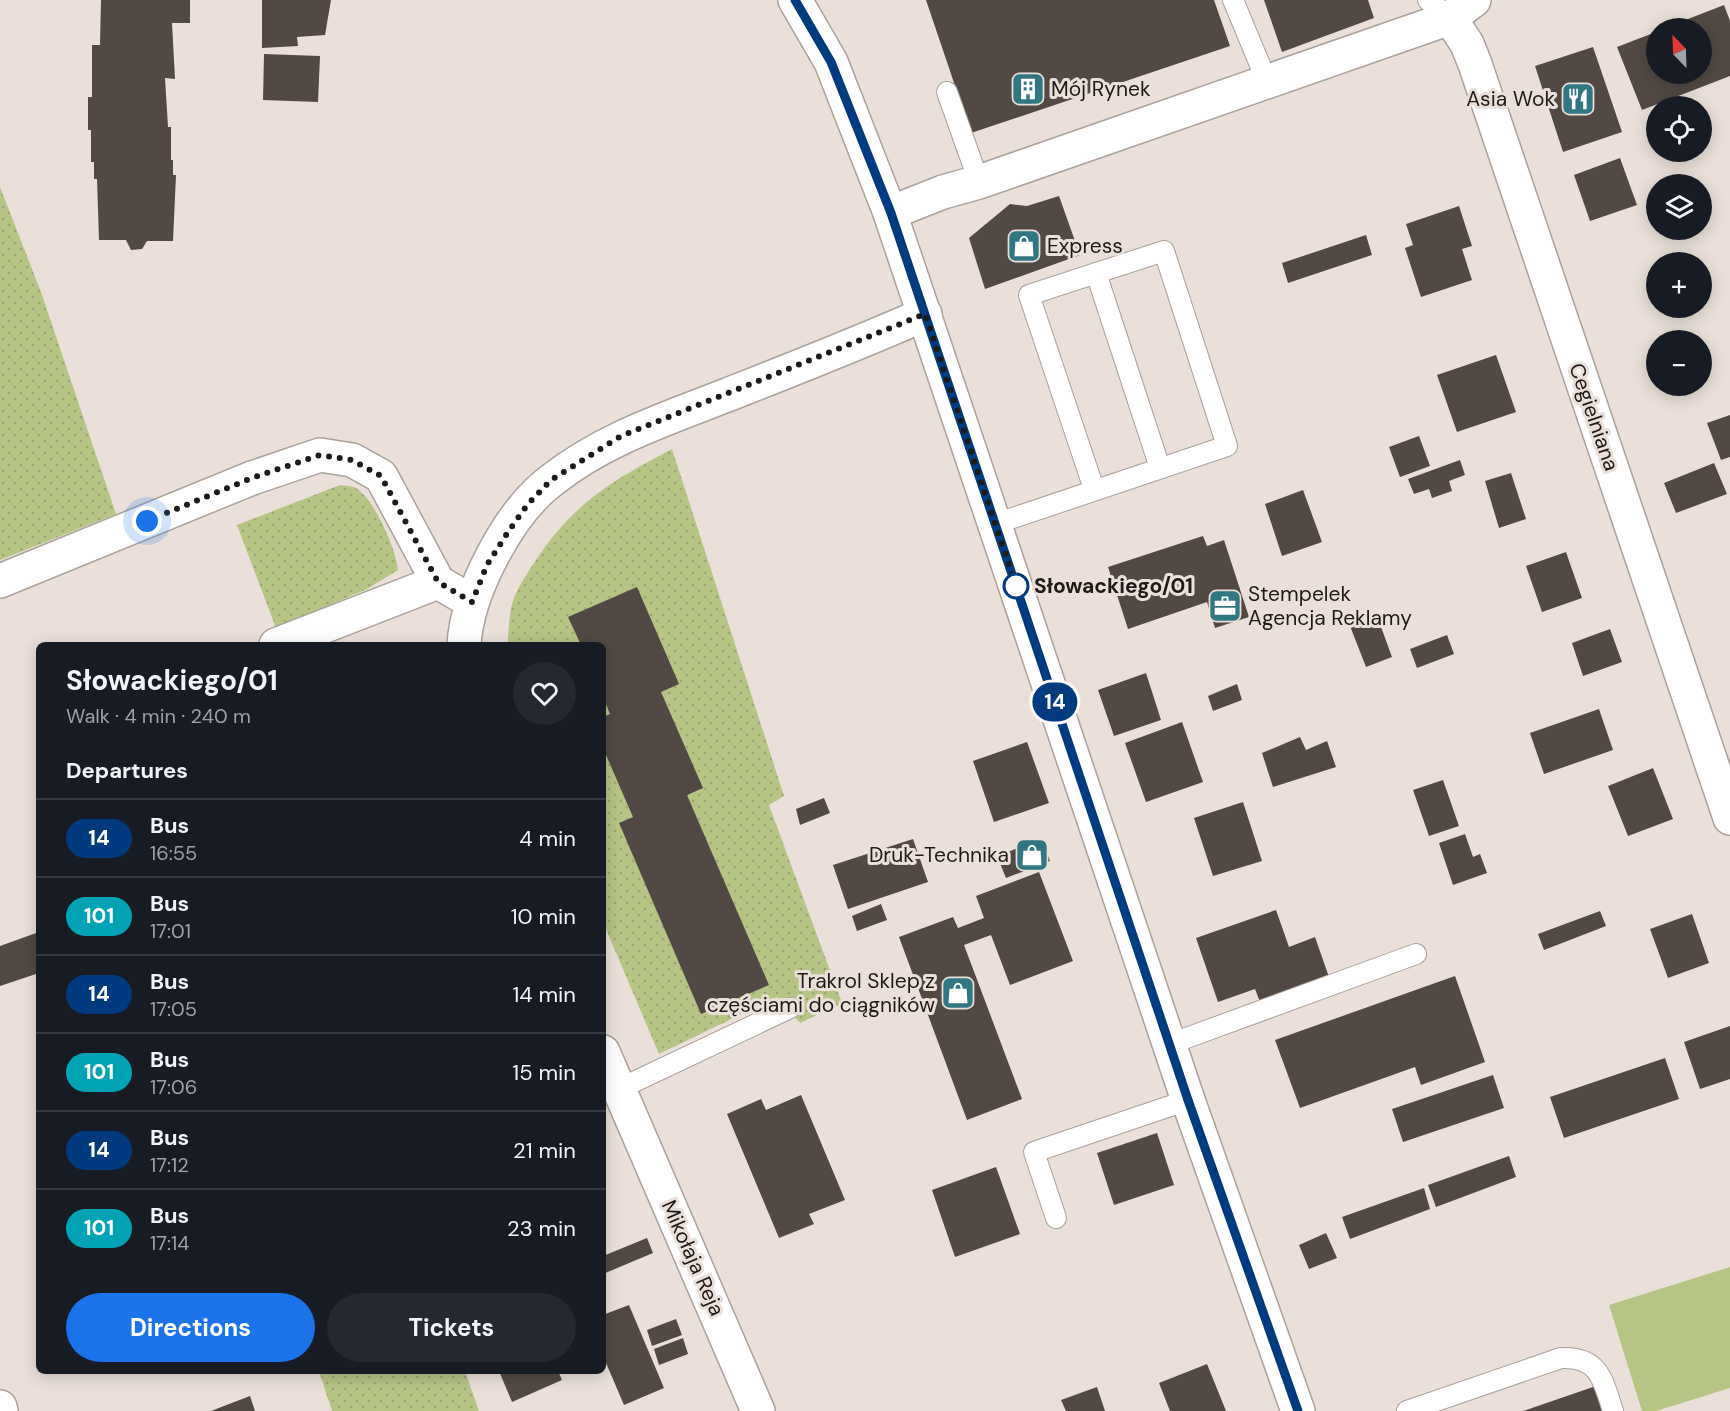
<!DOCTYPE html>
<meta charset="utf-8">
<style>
:root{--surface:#171b24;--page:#242831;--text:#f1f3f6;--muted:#9ea1a6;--line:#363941;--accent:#1a73e8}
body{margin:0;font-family:"DM Sans",sans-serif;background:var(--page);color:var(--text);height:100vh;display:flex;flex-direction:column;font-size:22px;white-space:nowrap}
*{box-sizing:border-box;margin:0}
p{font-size:20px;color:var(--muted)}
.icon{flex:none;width:33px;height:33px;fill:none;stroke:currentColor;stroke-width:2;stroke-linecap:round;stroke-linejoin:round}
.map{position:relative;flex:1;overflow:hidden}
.side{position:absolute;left:36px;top:642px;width:570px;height:732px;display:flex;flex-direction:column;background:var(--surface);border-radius:9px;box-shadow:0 3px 15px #0003}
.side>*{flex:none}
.badge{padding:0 12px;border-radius:20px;font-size:21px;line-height:39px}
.needle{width:39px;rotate:337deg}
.tools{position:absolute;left:1646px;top:18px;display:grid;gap:12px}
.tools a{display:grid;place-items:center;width:66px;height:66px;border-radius:50%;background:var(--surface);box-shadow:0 3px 15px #0003;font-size:30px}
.you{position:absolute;width:30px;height:30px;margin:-15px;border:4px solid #fff;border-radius:50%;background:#1a73e8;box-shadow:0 0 0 9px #1a73e833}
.map>.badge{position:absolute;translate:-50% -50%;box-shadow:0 0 0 3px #fff}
h2{padding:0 30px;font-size:22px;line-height:54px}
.round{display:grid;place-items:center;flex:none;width:63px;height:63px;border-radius:32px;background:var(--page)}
.overview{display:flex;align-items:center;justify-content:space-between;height:102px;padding:0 30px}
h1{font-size:28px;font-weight:700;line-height:45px}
.cta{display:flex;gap:12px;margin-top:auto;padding:12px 30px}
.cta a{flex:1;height:69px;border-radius:36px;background:var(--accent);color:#fff;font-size:24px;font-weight:700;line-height:69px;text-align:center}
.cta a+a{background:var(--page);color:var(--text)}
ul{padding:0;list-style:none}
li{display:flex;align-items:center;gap:18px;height:78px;padding:0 30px;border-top:2px solid var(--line)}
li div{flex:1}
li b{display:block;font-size:22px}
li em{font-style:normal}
li .badge{min-width:66px;font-weight:700;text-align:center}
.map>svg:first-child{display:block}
.grass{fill:url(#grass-dots)}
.pitch{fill:#b6c486}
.building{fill:#524944}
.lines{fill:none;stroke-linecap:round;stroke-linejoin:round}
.service-casing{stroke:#aaa19a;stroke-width:22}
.minor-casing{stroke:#aaa19a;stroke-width:36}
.service{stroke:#fff;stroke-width:20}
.minor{stroke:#fff;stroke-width:33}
.line-casing{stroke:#fff;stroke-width:14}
.line{stroke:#003b80;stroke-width:9}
.walk{stroke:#1e1a18;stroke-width:6;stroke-dasharray:0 10.8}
.stop-dot{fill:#fff;stroke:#003b80;stroke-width:3}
.labels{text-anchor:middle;stroke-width:6;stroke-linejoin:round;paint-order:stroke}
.poi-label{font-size:21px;fill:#1e1a18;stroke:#eae0d9;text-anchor:start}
.street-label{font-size:21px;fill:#1e1a18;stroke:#eae0d9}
.stop-label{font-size:21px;font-weight:bold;fill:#1e1a18;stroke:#eae0d9;text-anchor:start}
</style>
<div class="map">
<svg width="1730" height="1411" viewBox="0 0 1730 1411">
<defs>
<pattern id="grass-dots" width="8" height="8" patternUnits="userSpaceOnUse" patternTransform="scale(1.5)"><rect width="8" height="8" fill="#b6c486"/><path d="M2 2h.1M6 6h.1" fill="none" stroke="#9ca873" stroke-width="1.8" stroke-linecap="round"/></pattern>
</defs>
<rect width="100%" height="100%" fill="#eae0d9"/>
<g class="grass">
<path d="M 0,187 L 41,292 L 116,514 L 0,560 Z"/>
<path d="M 672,449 L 784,796 L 769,805 L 842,1003 L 800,1023 L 777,997 L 659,1054 L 603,922 L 603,645 L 509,645 L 508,640 C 509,629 509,618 511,608 C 514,594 524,578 532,566 C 571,505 609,482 672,449 Z"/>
<path d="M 340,485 C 344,486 351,486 354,487 C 374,497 396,549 398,570 L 367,589 L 276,628 L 237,525 Z"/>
<path d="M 319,1371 L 465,1371 L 479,1411 L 332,1411 Z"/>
</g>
<path class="pitch" d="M 1730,1267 L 1730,1388 L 1656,1411 L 1642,1411 L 1609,1305 Z"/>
<g class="building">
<path d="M 101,0 L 190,0 L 190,23 L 172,23 L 175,79 L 165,78 L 168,127 L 171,127 L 171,160 L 173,160 L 173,175 L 176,175 L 173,241 L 147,241 L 142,249 L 131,250 L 126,240 L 99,240 L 97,179 L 94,179 L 94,162 L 91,162 L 91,130 L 88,130 L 88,97 L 92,97 L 92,45 L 100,45 Z"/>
<path d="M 262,0 L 331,0 L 325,35 L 297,37 L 298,46 L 262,48 Z"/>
<path d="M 926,0 L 1214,0 L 1230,46 L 971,133 Z"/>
<path d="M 1264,0 L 1368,0 L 1374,18 L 1282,52 Z"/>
<path d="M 1724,5 L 1730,21 L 1730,76 L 1642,110 L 1617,47 L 1656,32 L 1656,74 L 1701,74 L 1701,28 L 1665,28 Z"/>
<path d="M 1593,47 L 1622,132 L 1563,152 L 1535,66 Z"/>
<path d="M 264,54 L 320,56 L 318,102 L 263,100 Z"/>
<path d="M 1620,158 L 1637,205 L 1590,221 L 1574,175 Z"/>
<path d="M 1059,196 L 1080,255 L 985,289 L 969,238 L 1010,204 L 1027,206 Z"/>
<path d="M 1459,206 L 1472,246 L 1462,249 L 1472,280 L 1421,297 L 1405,248 L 1413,245 L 1406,224 Z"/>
<path d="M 1366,235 L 1372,255 L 1288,283 L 1282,263 Z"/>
<path d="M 1496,355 L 1516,412 L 1457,432 L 1437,375 Z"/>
<path d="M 1730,415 L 1730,457 L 1721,460 L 1707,423 Z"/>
<path d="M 1419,436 L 1430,466 L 1400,477 L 1389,447 Z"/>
<path d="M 1460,460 L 1465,475 L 1449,481 L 1452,491 L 1432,498 L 1429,489 L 1414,494 L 1408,479 Z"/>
<path d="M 1714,463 L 1727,494 L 1676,513 L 1664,483 Z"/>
<path d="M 1511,473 L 1526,519 L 1499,528 L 1485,481 Z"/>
<path d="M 1303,490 L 1322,542 L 1282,556 L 1265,504 Z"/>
<path d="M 1203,536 L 1207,546 L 1224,540 L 1249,617 L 1215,628 L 1207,602 L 1128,629 L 1108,567 Z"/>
<path d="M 1566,552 L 1582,598 L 1542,612 L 1526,566 Z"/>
<path d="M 637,587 L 679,684 L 661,692 L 703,788 L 687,795 L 769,985 L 701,1014 L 619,823 L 633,817 L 603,748 L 603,717 L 610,714 L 603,697 L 603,645 L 581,645 L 568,617 Z"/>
<path d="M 1377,616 L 1392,657 L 1366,667 L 1350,626 Z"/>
<path d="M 1610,629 L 1622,662 L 1583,676 L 1572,643 Z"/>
<path d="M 1447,635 L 1454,654 L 1417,668 L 1410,649 Z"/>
<path d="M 1146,673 L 1161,720 L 1114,736 L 1098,690 Z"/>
<path d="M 1237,684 L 1242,700 L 1213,711 L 1208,696 Z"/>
<path d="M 1599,709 L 1613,750 L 1544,774 L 1530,733 Z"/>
<path d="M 1182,722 L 1203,782 L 1146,802 L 1125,743 Z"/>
<path d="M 1300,737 L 1306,750 L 1327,741 L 1336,767 L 1273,787 L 1262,753 Z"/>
<path d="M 1027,742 L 1049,803 L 994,822 L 973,761 Z"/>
<path d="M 1653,768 L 1673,819 L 1628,836 L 1608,786 Z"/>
<path d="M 1443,780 L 1459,826 L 1429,836 L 1413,790 Z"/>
<path d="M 824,798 L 830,813 L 800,825 L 796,809 Z"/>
<path d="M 1243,802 L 1262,861 L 1213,876 L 1194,818 Z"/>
<path d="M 1465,834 L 1473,857 L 1480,854 L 1487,873 L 1453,885 L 1439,843 Z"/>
<path d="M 913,839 L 928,882 L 848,909 L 833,865 Z"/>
<path d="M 1042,839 L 1050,861 L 1006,878 L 997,856 Z"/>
<path d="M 1039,872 L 1073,961 L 1010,985 L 991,935 L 964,945 L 1022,1099 L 967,1120 L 899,937 L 953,917 L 958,928 L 984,918 L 976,896 Z"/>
<path d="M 881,904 L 887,920 L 857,931 L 852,916 Z"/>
<path d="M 1276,910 L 1289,947 L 1315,937 L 1329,977 L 1260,1002 L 1255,989 L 1218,1002 L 1196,938 Z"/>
<path d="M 1600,911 L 1606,926 L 1544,950 L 1538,934 Z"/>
<path d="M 1692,914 L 1709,963 L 1668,978 L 1650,929 Z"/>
<path d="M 39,932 L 39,973 L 0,986 L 0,946 Z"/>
<path d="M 1455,976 L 1485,1062 L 1421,1085 L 1415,1067 L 1300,1108 L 1275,1040 Z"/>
<path d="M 1730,1026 L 1730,1079 L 1700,1089 L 1684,1042 Z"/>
<path d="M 1665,1058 L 1679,1099 L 1564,1138 L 1550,1097 Z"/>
<path d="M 1493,1075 L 1504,1108 L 1403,1142 L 1392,1109 Z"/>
<path d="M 801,1095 L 845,1200 L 809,1214 L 814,1224 L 779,1238 L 727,1114 L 761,1099 L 766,1110 Z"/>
<path d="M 1157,1133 L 1174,1185 L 1114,1205 L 1097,1153 Z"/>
<path d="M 1509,1156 L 1516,1177 L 1436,1207 L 1428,1185 Z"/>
<path d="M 996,1167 L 1020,1234 L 955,1257 L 932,1190 Z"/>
<path d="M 1424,1188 L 1430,1209 L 1350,1239 L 1342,1217 Z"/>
<path d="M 1326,1233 L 1337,1258 L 1309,1269 L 1299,1245 Z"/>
<path d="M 647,1238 L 653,1253 L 603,1274 L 603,1256 Z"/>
<path d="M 629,1305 L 664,1388 L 624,1405 L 603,1356 L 603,1315 Z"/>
<path d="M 676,1319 L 682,1335 L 652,1346 L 647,1330 Z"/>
<path d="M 683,1338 L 688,1354 L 659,1365 L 654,1349 Z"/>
<path d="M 1207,1364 L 1226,1411 L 1170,1411 L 1159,1383 Z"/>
<path d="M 499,1371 L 558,1371 L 562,1380 L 512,1402 Z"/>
<path d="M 1596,1386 L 1605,1411 L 1523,1411 Z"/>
<path d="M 1097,1387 L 1105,1411 L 1066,1411 L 1061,1400 Z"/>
<path d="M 250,1396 L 255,1411 L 211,1411 Z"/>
</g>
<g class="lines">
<g class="service-casing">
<g id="service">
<path d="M 1233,0 L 1268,84"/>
<path d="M 1428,0 L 1450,18"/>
<path d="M 947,92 L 979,182"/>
<path d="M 1096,273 L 1160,468"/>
<path d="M 995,524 L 1227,446 L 1164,251 L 1029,295 L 1094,489"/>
<path d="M 1170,1044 L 1416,954"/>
<path d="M 619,1089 L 790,1008"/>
<path d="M 1056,1218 L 1034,1152 L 1188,1100"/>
<path d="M 1407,1411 L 1561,1358 C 1599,1356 1603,1380 1613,1411"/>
</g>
</g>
<g class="minor-casing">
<g id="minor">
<path d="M 795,0 L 831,62 L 890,213 L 1188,1100 L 1298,1411"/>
<path d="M 1450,18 L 1467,44 L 1475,64 L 1730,818"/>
<path d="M 890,213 L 943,192 L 979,182 L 1450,18 L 1474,0"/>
<path d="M 0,581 L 252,478 L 320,455 L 352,460 L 381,476 L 438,582 L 472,602"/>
<path d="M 276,645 L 438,582"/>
<path d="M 464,645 C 467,592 509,512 552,480 C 604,439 666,419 727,395 C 793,369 860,343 925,314"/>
<path d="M 603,1052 L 758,1411"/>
<path d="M 0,1407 L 1,1411"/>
</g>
</g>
<use href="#service" class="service"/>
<use href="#minor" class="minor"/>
</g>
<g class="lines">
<g class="line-casing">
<path id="line" d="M 795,0 L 831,62 L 891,213 L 1188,1100 L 1298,1411"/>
</g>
<use href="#line" class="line"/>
<path class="walk" d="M 147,521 L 252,478 L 320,455 L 352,460 L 381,476 L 438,582 L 472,602 L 487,565 L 508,532 L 528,504 L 551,480 L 621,436 L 925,314 L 1016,586"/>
</g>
<defs>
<g id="building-square" transform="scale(1.725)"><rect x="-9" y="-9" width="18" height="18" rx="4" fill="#307783" stroke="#eae0d9"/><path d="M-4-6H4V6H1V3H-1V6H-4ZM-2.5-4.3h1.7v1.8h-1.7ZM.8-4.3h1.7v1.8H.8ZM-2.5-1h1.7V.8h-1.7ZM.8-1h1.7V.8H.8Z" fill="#fff"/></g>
<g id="restaurant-square" transform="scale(1.725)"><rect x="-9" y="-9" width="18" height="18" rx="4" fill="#307783" stroke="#eae0d9"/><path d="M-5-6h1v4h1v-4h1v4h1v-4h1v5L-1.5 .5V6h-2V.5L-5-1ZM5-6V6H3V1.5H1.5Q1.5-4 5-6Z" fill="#fff"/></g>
<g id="shop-square" transform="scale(1.725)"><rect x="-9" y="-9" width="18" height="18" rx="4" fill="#307783" stroke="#eae0d9"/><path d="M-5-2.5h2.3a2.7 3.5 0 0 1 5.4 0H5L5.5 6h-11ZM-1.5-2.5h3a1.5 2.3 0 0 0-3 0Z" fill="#fff"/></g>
<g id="office-square" transform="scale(1.725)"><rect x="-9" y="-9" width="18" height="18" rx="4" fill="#307783" stroke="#eae0d9"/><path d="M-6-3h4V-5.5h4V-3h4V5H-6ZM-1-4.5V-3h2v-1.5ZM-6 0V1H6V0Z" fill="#fff"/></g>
</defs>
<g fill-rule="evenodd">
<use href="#building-square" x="1028" y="89"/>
<use href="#restaurant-square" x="1578" y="99"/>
<use href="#shop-square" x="1024" y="246"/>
<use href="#office-square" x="1225" y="606"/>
<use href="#shop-square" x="1032" y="855"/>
<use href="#shop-square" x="958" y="993"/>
</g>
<circle class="stop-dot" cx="1016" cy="586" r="12"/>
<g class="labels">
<g class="poi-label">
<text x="1051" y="96">Mój Rynek</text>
<text x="1555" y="106" text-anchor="end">Asia Wok</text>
<text x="1047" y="253">Express</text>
<text x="1248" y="601">Stempelek<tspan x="1248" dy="24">Agencja Reklamy</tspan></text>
<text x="1009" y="862" text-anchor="end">Druk-Technika</text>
<text x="935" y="988" text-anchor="end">Trakrol Sklep z<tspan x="935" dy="24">częściami do ciągników</tspan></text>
</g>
<g class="street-label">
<text transform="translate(1594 417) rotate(71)" y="7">Cegielniana</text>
<text transform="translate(693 1258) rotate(66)" y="7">Mikołaja Reja</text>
</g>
<g class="stop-label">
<text x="1034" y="593">Słowackiego/01</text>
</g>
</g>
</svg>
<div class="tools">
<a><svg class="needle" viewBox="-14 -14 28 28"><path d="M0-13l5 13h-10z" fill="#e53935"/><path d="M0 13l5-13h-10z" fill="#9ea1a6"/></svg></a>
<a><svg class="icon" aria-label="locate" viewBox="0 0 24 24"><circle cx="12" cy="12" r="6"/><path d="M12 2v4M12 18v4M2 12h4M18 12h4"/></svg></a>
<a><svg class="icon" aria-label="layers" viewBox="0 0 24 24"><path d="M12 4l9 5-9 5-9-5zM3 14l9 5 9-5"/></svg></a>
<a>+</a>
<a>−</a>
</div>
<div class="you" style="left:147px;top:521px"></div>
<b class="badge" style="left:1055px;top:702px;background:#003b80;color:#fff">14</b>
<section class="side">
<div class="overview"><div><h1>Słowackiego/01</h1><p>Walk · 4 min · 240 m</p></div><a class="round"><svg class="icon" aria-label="heart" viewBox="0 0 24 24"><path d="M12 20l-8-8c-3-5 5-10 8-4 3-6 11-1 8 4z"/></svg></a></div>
<h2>Departures</h2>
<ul>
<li><span class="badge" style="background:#003b80;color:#fff">14</span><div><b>Bus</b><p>16:55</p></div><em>4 min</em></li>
<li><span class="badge" style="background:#00a3b4;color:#fff">101</span><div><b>Bus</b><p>17:01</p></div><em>10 min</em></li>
<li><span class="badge" style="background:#003b80;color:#fff">14</span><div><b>Bus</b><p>17:05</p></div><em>14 min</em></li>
<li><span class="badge" style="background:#00a3b4;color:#fff">101</span><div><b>Bus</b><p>17:06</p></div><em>15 min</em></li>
<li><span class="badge" style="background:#003b80;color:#fff">14</span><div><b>Bus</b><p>17:12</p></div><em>21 min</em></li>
<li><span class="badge" style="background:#00a3b4;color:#fff">101</span><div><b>Bus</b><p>17:14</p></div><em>23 min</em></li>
</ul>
<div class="cta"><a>Directions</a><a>Tickets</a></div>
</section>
</div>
